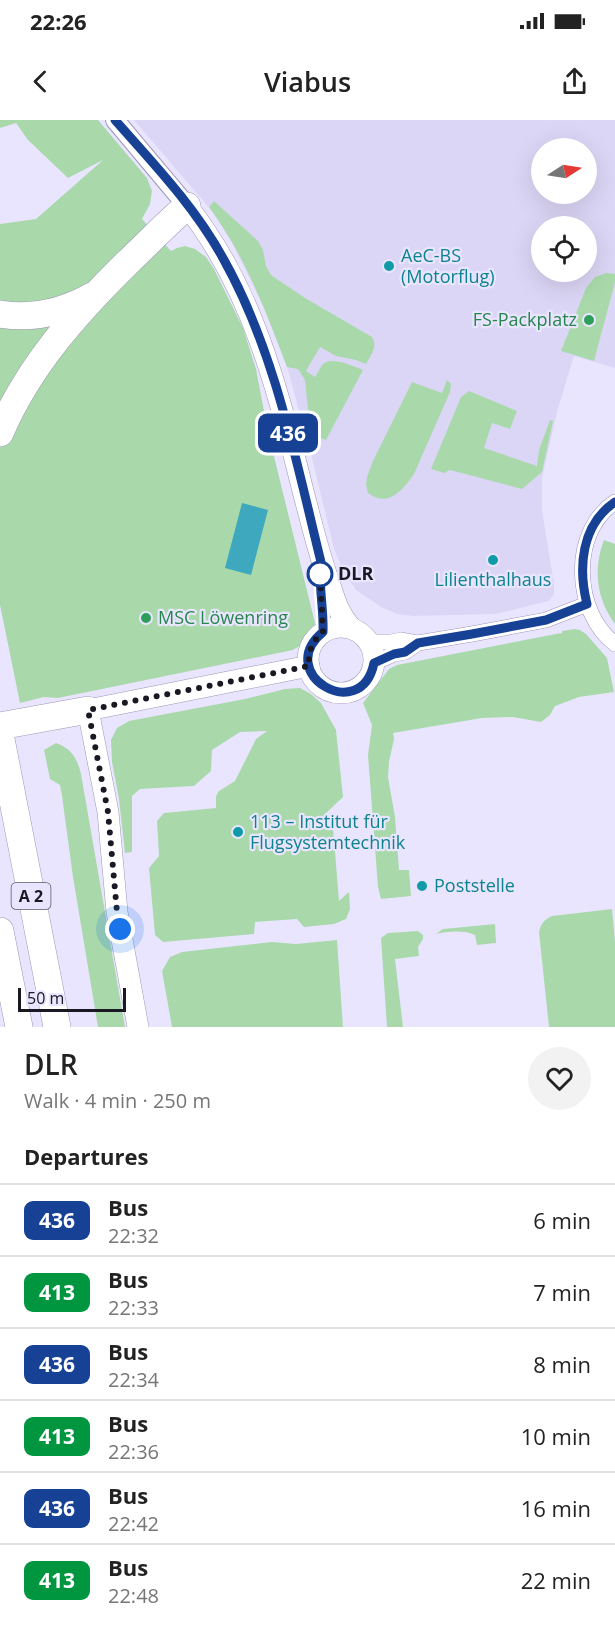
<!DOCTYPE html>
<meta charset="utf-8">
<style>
:root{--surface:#fff;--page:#f2f2f2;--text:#222;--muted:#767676;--line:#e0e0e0}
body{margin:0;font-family:"Open Sans",sans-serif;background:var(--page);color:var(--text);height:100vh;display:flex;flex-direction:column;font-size:22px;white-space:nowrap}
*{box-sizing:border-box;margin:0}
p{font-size:20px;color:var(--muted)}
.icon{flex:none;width:33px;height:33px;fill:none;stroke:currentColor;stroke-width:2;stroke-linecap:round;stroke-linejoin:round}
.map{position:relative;height:907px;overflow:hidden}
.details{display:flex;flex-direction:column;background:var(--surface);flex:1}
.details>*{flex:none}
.badge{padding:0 12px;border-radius:9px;font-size:21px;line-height:39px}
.needle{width:39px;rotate:78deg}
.tools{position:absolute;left:531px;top:18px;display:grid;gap:12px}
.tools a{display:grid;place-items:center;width:66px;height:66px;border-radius:50%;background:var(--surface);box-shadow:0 6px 24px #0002;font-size:30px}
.scale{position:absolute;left:18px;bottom:15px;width:108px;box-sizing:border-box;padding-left:6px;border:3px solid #1a1823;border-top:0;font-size:16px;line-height:21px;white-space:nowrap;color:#1a1823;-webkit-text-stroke:4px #eae5ff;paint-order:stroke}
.you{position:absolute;width:30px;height:30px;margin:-15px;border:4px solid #fff;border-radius:50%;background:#1a73e8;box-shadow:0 0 0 9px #1a73e833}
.map>.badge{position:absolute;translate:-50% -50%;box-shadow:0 0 0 3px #fff}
h2{padding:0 24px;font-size:22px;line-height:54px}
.round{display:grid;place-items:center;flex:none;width:63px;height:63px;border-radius:32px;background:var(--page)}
.head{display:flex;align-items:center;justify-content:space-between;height:102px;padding:0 24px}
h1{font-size:28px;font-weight:600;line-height:45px}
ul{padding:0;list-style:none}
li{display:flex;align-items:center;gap:18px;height:72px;padding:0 24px;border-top:2px solid var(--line)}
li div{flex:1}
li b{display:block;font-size:22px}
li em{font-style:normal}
li .badge{min-width:66px;font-weight:700;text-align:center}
.status{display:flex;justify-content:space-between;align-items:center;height:42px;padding:0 30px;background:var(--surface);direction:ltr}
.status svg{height:16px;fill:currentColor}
header{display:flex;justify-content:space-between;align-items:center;height:78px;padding:0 24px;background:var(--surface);font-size:27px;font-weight:600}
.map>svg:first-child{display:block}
.built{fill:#dcd6f6;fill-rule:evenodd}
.green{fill:#a9d9ab}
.water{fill:#3da8be}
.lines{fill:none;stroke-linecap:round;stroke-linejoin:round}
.minor-casing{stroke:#9c96b4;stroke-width:16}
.tertiary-casing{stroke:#9c96b4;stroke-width:20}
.secondary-casing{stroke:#9c96b4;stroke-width:22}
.motorway-casing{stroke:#9c96b4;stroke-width:28}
.minor{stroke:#fff;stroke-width:15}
.tertiary{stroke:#fff;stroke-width:18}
.secondary{stroke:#fff;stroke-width:21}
.motorway{stroke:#fff;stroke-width:27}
.line-casing{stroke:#fff;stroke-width:14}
.line{stroke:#164194;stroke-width:9}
.walk{stroke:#1a1823;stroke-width:6;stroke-dasharray:0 10.8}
.culture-dot{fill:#0f9aa8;stroke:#eae5ff;stroke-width:2}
.leisure-dot{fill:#2e9e5b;stroke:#eae5ff;stroke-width:2}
.stop-dot{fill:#fff;stroke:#164194;stroke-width:3}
.labels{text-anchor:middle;stroke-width:4.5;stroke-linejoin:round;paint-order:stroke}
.shield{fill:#eae5ff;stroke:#585665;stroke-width:1.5}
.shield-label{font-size:16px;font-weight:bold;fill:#1a1823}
.culture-label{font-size:18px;fill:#0d838f;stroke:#eae5ff;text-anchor:start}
.leisure-label{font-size:18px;fill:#27864d;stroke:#eae5ff;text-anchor:end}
.stop-label{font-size:18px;font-weight:bold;fill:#1a1823;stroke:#eae5ff;text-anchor:start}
</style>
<div class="status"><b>22:26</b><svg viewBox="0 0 49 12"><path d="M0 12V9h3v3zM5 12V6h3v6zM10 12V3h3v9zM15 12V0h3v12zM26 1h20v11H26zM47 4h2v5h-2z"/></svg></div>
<header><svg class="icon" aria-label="back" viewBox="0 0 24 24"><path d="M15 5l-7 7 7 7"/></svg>Viabus<svg class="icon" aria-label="share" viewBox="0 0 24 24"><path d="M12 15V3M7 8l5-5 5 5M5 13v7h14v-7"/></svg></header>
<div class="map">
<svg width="615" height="907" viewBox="0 0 615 907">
<rect width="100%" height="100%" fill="#eae5ff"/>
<path class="built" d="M 134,0 L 615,0 L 615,248 L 574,236 L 557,292 L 542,358 L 542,390 L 554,464 L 554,474 L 549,481 L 496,494 L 413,496 L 397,494 L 381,487 L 356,470 L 344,453 L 334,429 L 312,338 L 287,247 L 266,192 L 249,157 L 232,123 L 211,90 ZM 542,28 L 586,28 L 586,74 L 542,74 ZM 542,106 L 586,106 L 586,152 L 542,152 Z"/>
<g class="green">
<path d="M 0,0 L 98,0 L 147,58 L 152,71 L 150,84 L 142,99 L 171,131 L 177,128 L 185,126 L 195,129 L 206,137 L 214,149 L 243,208 L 256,249 L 268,312 L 315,503 C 312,520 307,522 293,530 L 58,578 L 44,577 L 20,583 L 0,485 L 0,104 L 36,99 L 103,40 L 68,58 L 28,20 L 16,3 L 0,8 Z"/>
<path d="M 214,81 L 258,121 L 263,130 L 266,146 L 271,155 L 305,178 L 372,217 C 378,227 371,235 366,244 L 356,240 L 336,236 L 320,227 L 306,251 L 315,257 C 318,253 320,247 323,244 C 331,236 354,246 363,250 L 326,320 L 320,318 L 309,300 L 305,260 L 298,249 L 287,247 C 266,192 245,135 209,87 Z"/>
<path d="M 606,153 L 615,154 L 615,162 L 594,241 L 561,231 L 586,168 L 595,157 Z"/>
<path d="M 447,260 L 451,264 L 450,272 L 414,354 C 402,371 388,388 368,373 L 366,365 L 367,357 L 373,341 L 412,262 L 442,273 Z"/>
<path d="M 469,271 L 517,291 L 510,309 L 492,303 L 484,328 L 537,346 L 539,330 L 550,300 L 553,301 L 542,352 L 522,369 L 450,350 L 444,353 L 431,349 L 461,277 Z"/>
<path d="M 604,420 L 615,424 L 615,504 C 596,479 593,448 604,420 Z"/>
<path d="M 575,509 L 580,510 L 586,514 L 607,538 L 614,572 L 579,577 L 555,586 L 550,595 L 541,602 L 513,597 L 482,598 L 393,613 L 394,619 L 389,642 L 388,657 L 395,697 L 399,750 L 409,750 L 411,776 L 381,779 L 378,767 L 368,635 L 372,605 L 363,583 L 389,549 L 397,545 L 556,514 L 562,513 L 562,511 Z"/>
<path d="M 300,568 L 311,574 L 321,583 L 336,610 L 343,677 L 325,694 L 326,707 L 333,707 L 339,781 L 349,772 L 350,789 L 346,799 L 334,804 L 304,807 L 297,799 L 255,802 L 254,814 L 163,822 L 155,815 L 149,748 L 159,736 L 157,701 L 164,693 L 216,688 L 216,676 L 219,671 L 235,661 L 256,619 L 267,611 L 240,612 L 212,630 L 211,651 L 194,666 L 140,669 L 132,676 L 132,732 L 125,733 L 119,679 L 112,642 L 111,620 L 117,608 L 129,601 L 245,579 L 285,569 Z"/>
<path d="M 56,623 C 72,629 77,638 81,654 L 125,907 L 98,907 L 73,757 L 62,676 L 60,665 L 50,659 L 44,630 Z"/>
<path d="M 612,789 L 615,822 L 615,907 L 549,907 L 539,812 C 541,803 544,800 552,796 Z"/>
<path d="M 495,804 L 496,823 L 477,825 L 475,815 C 465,810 448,811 436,814 L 443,809 Z"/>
<path d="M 418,811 L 423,815 L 423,819 L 418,827 L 419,836 L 395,839 L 403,907 L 387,907 L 381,818 L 388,813 Z"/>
<path d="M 337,820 L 343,907 L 172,907 L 162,851 L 170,837 L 182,832 L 272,822 L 296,824 Z"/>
</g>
<path class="water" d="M 242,383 L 268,390 L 251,455 L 225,448 Z"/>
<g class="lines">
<g class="minor-casing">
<g id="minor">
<path d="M 615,382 C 570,412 573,492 615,524"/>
<path d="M 369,522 L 391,522 L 402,520 L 418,523 L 472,514 L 546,500 L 587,484"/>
<path d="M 374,543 L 394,534 L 405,532 L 418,523"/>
</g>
</g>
<g class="tertiary-casing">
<path id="tertiary" d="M 115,0 L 187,86"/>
</g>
<g class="secondary-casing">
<g id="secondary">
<path d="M 187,86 C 253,169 278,271 303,371 C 311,401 318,431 328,459 C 335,480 337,491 351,508"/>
<circle cx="341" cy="540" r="33"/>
<path d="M 138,907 L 117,792 L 108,692 L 88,590 L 309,546"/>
</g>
</g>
<g class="motorway-casing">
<g id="motorway">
<path d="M 0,194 C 32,199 64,192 92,176"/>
<path d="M 0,313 C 28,247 76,193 127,143 C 147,124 166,104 187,86"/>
<path d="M 0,606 L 88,590"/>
<path d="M 0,614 L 57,907"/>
<path d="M 0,811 L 19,907"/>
</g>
</g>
<use href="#minor" class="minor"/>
<use href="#tertiary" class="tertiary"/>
<use href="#secondary" class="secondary"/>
<use href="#motorway" class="motorway"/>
</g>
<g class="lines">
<g class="line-casing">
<path id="line" d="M 115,0 C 154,44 196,88 224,140 C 275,231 296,341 321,442 C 318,465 324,488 323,512 C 273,553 361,606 374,543 L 394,534 L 405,532 L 418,523 L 472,514 L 546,500 L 587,484 C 578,448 581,405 615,382"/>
</g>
<use href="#line" class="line"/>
<path class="walk" d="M 120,809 L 117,792 L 108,692 L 88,590 L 309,546 C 308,531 312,521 323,512 L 320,454"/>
</g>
<g class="culture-dot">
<circle cx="389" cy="146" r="6"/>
<circle cx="493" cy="440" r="6"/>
<circle cx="238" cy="712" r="6"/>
<circle cx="422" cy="766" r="6"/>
</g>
<g class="leisure-dot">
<circle cx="589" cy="200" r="6"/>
<circle cx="146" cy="498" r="6"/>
</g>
<circle class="stop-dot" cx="320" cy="454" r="12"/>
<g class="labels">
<rect class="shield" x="11.5" y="763" width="39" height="26" rx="4.5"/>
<g class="shield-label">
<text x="31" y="782">A 2</text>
</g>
<g class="culture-label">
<text x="401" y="142">AeC-BS<tspan x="401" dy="21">(Motorflug)</tspan></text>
<text x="493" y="466" text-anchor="middle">Lilienthalhaus</text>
<text x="250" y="708">113 – Institut für<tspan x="250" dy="21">Flugsystemtechnik</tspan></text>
<text x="434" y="772">Poststelle</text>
</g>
<g class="leisure-label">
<text x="577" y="206">FS-Packplatz</text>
<text x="158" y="504" text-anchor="start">MSC Löwenring</text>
</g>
<g class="stop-label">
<text x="338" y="460">DLR</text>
</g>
</g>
</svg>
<div class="tools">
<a><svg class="needle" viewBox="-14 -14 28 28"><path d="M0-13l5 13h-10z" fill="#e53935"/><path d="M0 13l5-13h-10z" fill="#767676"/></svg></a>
<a><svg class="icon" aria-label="locate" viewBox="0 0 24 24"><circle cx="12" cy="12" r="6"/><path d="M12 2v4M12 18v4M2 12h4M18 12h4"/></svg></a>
</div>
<div class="scale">50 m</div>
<div class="you" style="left:120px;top:809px"></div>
<b class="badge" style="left:288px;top:313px;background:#164194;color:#fff">436</b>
</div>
<section class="details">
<div class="head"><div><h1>DLR</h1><p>Walk · 4 min · 250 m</p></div><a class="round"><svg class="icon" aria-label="heart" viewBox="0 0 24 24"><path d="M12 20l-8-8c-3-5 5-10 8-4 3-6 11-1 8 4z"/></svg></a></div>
<h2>Departures</h2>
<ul>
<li><span class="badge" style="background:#164194;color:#fff">436</span><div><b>Bus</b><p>22:32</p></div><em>6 min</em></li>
<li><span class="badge" style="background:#009640;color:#fff">413</span><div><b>Bus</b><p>22:33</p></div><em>7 min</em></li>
<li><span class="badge" style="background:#164194;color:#fff">436</span><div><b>Bus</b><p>22:34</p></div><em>8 min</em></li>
<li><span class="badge" style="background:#009640;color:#fff">413</span><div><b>Bus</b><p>22:36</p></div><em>10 min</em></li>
<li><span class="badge" style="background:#164194;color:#fff">436</span><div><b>Bus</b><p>22:42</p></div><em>16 min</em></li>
<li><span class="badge" style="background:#009640;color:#fff">413</span><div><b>Bus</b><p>22:48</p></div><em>22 min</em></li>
</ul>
</section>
